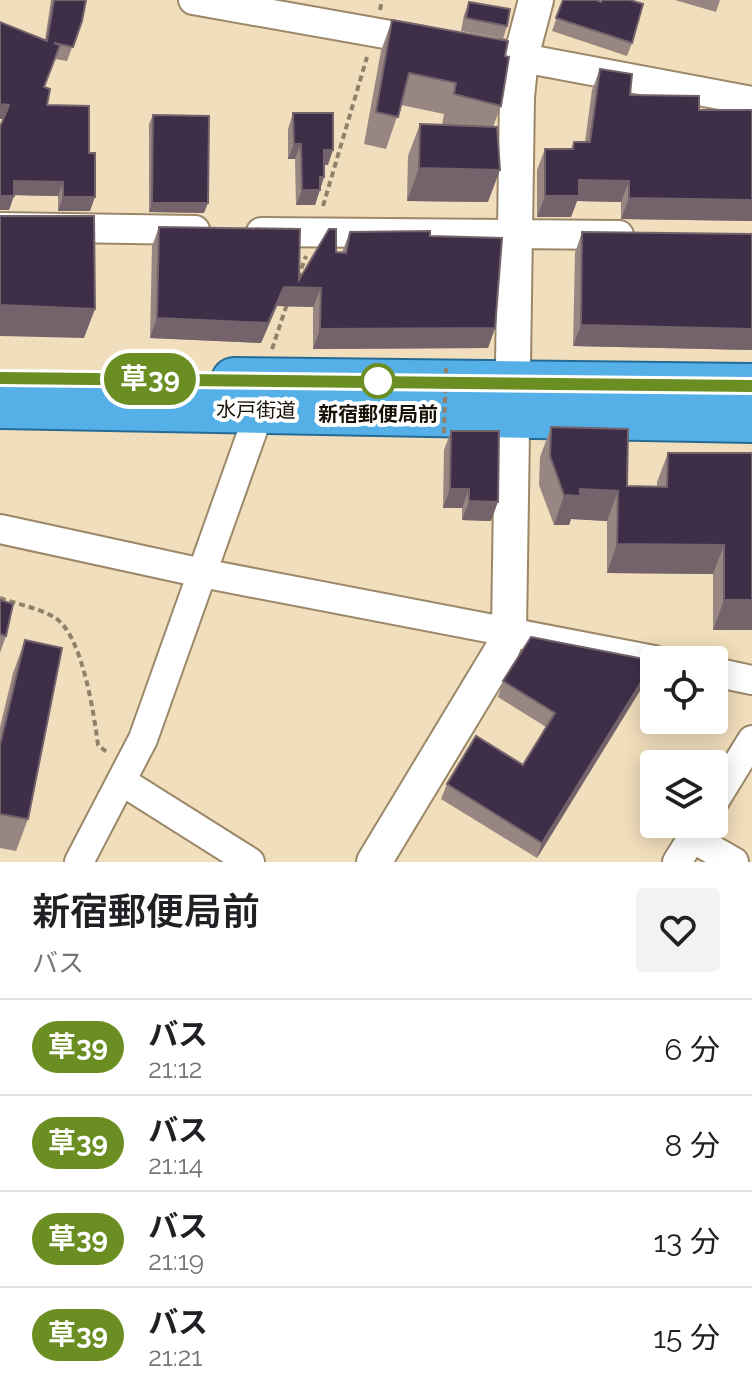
<!DOCTYPE html>
<html lang="ja">
<meta charset="utf-8">
<style>
:root{--surface:#fff;--page:#f2f2f2;--text:#202124;--muted:#757577;--line:#e0e0e0}
body{margin:0;font-family:Raleway,"Noto Sans JP",sans-serif;background:var(--page);color:var(--text);height:100vh;display:flex;flex-direction:column;font-size:30px;white-space:nowrap}
*{box-sizing:border-box;margin:0}
p{font-size:26px;color:var(--muted)}
.icon{flex:none;width:44px;height:44px;fill:none;stroke:currentColor;stroke-width:2;stroke-linecap:round;stroke-linejoin:round}
.map{position:relative;height:862px;overflow:hidden}
.side{display:flex;flex-direction:column;background:var(--surface);flex:1}
.side>*{flex:none}
.badge{padding:0 16px;border-radius:26px;font-size:28px;line-height:52px}
.fabs{position:absolute;left:640px;top:646px;display:grid;gap:16px}
.fabs a{display:grid;place-items:center;width:88px;height:88px;border-radius:8px;background:var(--surface);box-shadow:0 4px 20px #0003;font-size:40px}
.map>.badge{position:absolute;translate:-50% -50%;box-shadow:0 0 0 4px #fff}
.round{display:grid;place-items:center;flex:none;width:84px;height:84px;border-radius:8px;background:var(--page)}
.overview{display:flex;align-items:center;justify-content:space-between;height:136px;padding:0 32px}
h1{font-size:38px;font-weight:600;line-height:60px}
ul{padding:0;list-style:none}
li{display:flex;align-items:center;gap:24px;height:96px;padding:0 32px;border-top:2px solid var(--line)}
li div{flex:1}
li b{display:block;font-size:30px}
li em{font-style:normal}
li .badge{min-width:88px;font-weight:700;text-align:center}
.map>svg:first-child{display:block}
.lines{fill:none;stroke-linecap:round;stroke-linejoin:round}
.minor-casing{stroke:#9b8869;stroke-width:32}
.tertiary-casing{stroke:#9b8869;stroke-width:38}
.trunk-casing{stroke:#256b96;stroke-width:48}
.path{stroke:#8f816a;stroke-width:4;stroke-dasharray:6 4;stroke-linecap:butt}
.minor{stroke:#fff;stroke-width:28}
.tertiary{stroke:#fff;stroke-width:34}
.trunk{stroke:#56b0e8;stroke-width:44}
.path-bridge{stroke:#8f816a;stroke-width:4;stroke-dasharray:6 4;stroke-linecap:butt}
.wall{fill:#988682}
.shaded-wall{fill:#74636b}
.building{fill:#3e2e48;stroke:#74636b;stroke-width:2}
.line-casing{stroke:#fff;stroke-width:18}
.line{stroke:#6b8e23;stroke-width:12}
.stop-dot{fill:#fff;stroke:#6b8e23;stroke-width:4}
.labels{text-anchor:middle;stroke-width:8;stroke-linejoin:round;paint-order:stroke}
.street-label{font-size:20px;fill:#181106;stroke:#fff}
.stop-label{font-size:20px;font-weight:bold;fill:#181106;stroke:#fff}
</style>
<div class="map">
<svg width="752" height="862" viewBox="0 0 752 862">
<rect width="100%" height="100%" fill="#f1debc"/>
<g class="lines">
<g class="minor-casing">
<g id="minor">
<path d="M 193,0 L 424,41"/>
<path d="M 501,54 L 752,101"/>
<path d="M 0,227 L 195,230"/>
<path d="M 261,232 L 619,235"/>
<path d="M 0,529 L 202,573 L 654,660"/>
<path d="M 714,672 L 752,680"/>
<path d="M 123,782 L 250,862"/>
<path d="M 714,802 L 752,740"/>
<path d="M 692,838 L 734,862"/>
<path d="M 79,862 L 143,739 L 260,410"/>
<path d="M 677,862 L 701,824"/>
</g>
</g>
<g class="tertiary-casing">
<path id="tertiary" d="M 374,862 L 502,650 L 509,631 L 517,97 L 521,57 L 536,0"/>
</g>
<g class="trunk-casing">
<g id="trunk">
<path d="M 234,380 L 752,386"/>
<path d="M 0,406 L 752,420"/>
</g>
</g>
<g class="path">
<path d="M 380,10 L 382,0"/>
<path d="M 323,206 L 367,57"/>
<path d="M 298,278 L 306,256"/>
<path d="M 272,349 L 287,304"/>
<path d="M 0,598 C 17,604 38,608 54,617 C 82,633 94,714 98,745 L 108,753"/>
</g>
<use href="#minor" class="minor"/>
<use href="#tertiary" class="tertiary"/>
<use href="#trunk" class="trunk"/>
<path class="path-bridge" d="M 444,433 L 446,368"/>
</g>
<g class="wall">
<path d="M 51,0 L 86,0 L 82,21 L 67,61 L 55,59 L 44,87 L 47,105 L 89,153 L 90,211 L 58,211 L 58,196 L 14,195 L 9,210 L 3,119 L 0,119 L 0,22 L 45,40 Z"/>
<path d="M 563,0 L 601,2 L 601,0 L 630,0 L 632,43 L 627,56 L 552,31 Z"/>
<path d="M 675,0 L 720,0 L 716,12 Z"/>
<path d="M 469,2 L 507,26 L 503,39 L 461,31 L 464,15 Z"/>
<path d="M 392,20 L 505,56 L 501,106 L 493,127 L 488,202 L 407,201 L 408,156 L 420,124 L 442,125 L 444,114 L 401,105 L 386,149 L 364,144 L 381,51 Z"/>
<path d="M 600,69 L 630,95 L 699,110 L 752,110 L 752,221 L 621,219 L 621,202 L 577,201 L 571,217 L 537,217 L 537,170 L 545,149 L 571,149 L 574,142 L 585,142 L 592,90 Z"/>
<path d="M 293,113 L 328,165 L 324,165 L 324,177 L 315,205 L 296,205 L 295,159 L 288,159 L 288,129 Z"/>
<path d="M 153,115 L 204,213 L 149,212 L 149,124 Z"/>
<path d="M 159,227 L 299,280 L 336,252 L 342,252 L 350,232 L 430,236 L 495,328 L 488,348 L 313,349 L 313,307 L 277,306 L 261,343 L 150,338 L 152,246 Z"/>
<path d="M 582,232 L 752,234 L 752,350 L 573,346 L 575,253 Z"/>
<path d="M 551,427 L 627,486 L 657,487 L 657,482 L 668,453 L 752,453 L 752,630 L 713,630 L 713,574 L 607,573 L 607,521 L 571,519 L 569,525 L 554,525 L 539,485 L 540,457 Z"/>
<path d="M 451,431 L 491,521 L 462,520 L 462,508 L 443,508 L 444,450 Z"/>
<path d="M 0,600 L 6,636 L 0,653 Z"/>
<path d="M 25,640 L 28,819 L 16,851 L 0,848 L 0,727 L 13,673 Z"/>
<path d="M 649,676 L 537,858 L 441,799 L 447,784 L 523,765 L 546,727 L 498,697 L 503,681 Z"/>
</g>
<g class="shaded-wall">
<path d="M 0,104 L 9,105 L 4,119 L 0,119 Z"/>
<path d="M 294,144 L 301,144 L 295,159 L 288,159 Z"/>
<path d="M 324,150 L 333,150 L 328,165 L 318,165 Z"/>
<path d="M 419,168 L 500,170 L 488,202 L 407,201 Z"/>
<path d="M 320,177 L 324,177 L 315,205 L 296,205 L 302,190 Z"/>
<path d="M 579,180 L 629,181 L 621,202 L 577,201 L 571,217 L 537,217 L 545,196 Z"/>
<path d="M 14,181 L 63,182 L 58,196 L 9,195 Z"/>
<path d="M 0,196 L 14,196 L 9,210 L 0,210 Z"/>
<path d="M 63,197 L 95,197 L 90,211 L 58,211 Z"/>
<path d="M 629,198 L 752,200 L 752,221 L 621,219 Z"/>
<path d="M 152,203 L 208,203 L 204,213 L 149,212 Z"/>
<path d="M 284,287 L 321,288 L 313,307 L 277,306 L 261,343 L 150,338 L 157,318 Z"/>
<path d="M 0,305 L 95,309 L 84,338 L 0,336 Z"/>
<path d="M 581,325 L 752,329 L 752,350 L 573,346 Z"/>
<path d="M 495,328 L 488,348 L 313,349 L 320,329 Z"/>
<path d="M 450,489 L 469,489 L 462,508 L 443,508 Z"/>
<path d="M 580,489 L 618,491 L 607,521 L 571,519 L 569,525 L 554,525 L 564,495 Z"/>
<path d="M 469,501 L 498,502 L 491,521 L 462,520 Z"/>
<path d="M 617,544 L 724,545 L 713,574 L 607,573 Z"/>
<path d="M 724,600 L 752,600 L 752,630 L 713,630 Z"/>
<path d="M 654,661 L 649,676 L 537,858 L 542,843 Z"/>
</g>
<g class="building">
<path d="M 54,0 L 86,0 L 82,21 L 73,47 L 54,43 L 60,45 L 44,87 L 50,89 L 47,105 L 89,106 L 89,153 L 95,153 L 95,197 L 63,197 L 63,182 L 14,181 L 14,196 L 0,196 L 0,127 L 9,105 L 0,104 L 0,22 L 47,41 Z"/>
<path d="M 563,0 L 596,0 L 601,2 L 602,0 L 630,0 L 643,4 L 632,43 L 556,18 Z"/>
<path d="M 469,2 L 510,9 L 507,26 L 466,18 Z"/>
<path d="M 392,20 L 508,41 L 505,56 L 509,57 L 501,106 L 454,94 L 456,83 L 409,73 L 398,117 L 376,112 Z"/>
<path d="M 600,69 L 632,74 L 630,95 L 699,96 L 699,110 L 752,110 L 752,200 L 629,198 L 629,181 L 579,180 L 579,196 L 545,196 L 545,149 L 573,149 L 574,142 L 590,142 Z"/>
<path d="M 293,113 L 333,113 L 333,150 L 324,150 L 324,177 L 320,177 L 320,190 L 302,190 L 301,144 L 294,144 Z"/>
<path d="M 153,115 L 209,116 L 208,203 L 152,203 Z"/>
<path d="M 420,124 L 497,127 L 500,170 L 419,168 Z"/>
<path d="M 0,216 L 94,216 L 95,309 L 0,305 Z"/>
<path d="M 159,227 L 300,229 L 299,280 L 329,229 L 336,229 L 336,252 L 346,253 L 350,232 L 430,231 L 430,236 L 502,238 L 495,328 L 320,329 L 321,288 L 284,287 L 268,323 L 157,318 Z"/>
<path d="M 582,232 L 752,234 L 752,329 L 581,325 Z"/>
<path d="M 551,427 L 628,429 L 627,486 L 667,487 L 668,453 L 752,453 L 752,600 L 724,600 L 724,545 L 617,544 L 618,491 L 580,489 L 580,496 L 564,495 L 550,456 Z"/>
<path d="M 451,431 L 499,431 L 498,502 L 469,501 L 469,489 L 450,489 Z"/>
<path d="M 0,600 L 13,604 L 6,636 L 0,634 Z"/>
<path d="M 531,637 L 654,661 L 542,843 L 447,784 L 476,736 L 523,765 L 555,713 L 503,681 Z"/>
<path d="M 25,640 L 62,648 L 28,819 L 0,814 L 0,745 Z"/>
</g>
<g class="lines">
<g class="line-casing">
<path id="line" d="M 0,378 L 752,386"/>
</g>
<use href="#line" class="line"/>
</g>
<circle class="stop-dot" cx="378" cy="381" r="16"/>
<g class="labels">
<g class="street-label">
<text transform="translate(256 410) rotate(1)" y="7">水戸街道</text>
</g>
<g class="stop-label">
<text x="378" y="421">新宿郵便局前</text>
</g>
</g>
</svg>
<div class="fabs">
<a><svg class="icon" aria-label="locate" viewBox="0 0 24 24"><circle cx="12" cy="12" r="6"/><path d="M12 2v4M12 18v4M2 12h4M18 12h4"/></svg></a>
<a><svg class="icon" aria-label="layers" viewBox="0 0 24 24"><path d="M12 4l9 5-9 5-9-5zM3 14l9 5 9-5"/></svg></a>
</div>
<b class="badge" style="left:150px;top:379px;background:#6b8e23;color:#fff">草39</b>
</div>
<section class="side">
<div class="overview"><div><h1>新宿郵便局前</h1><p>バス</p></div><a class="round"><svg class="icon" aria-label="heart" viewBox="0 0 24 24"><path d="M12 20l-8-8c-3-5 5-10 8-4 3-6 11-1 8 4z"/></svg></a></div>
<ul>
<li><span class="badge" style="background:#6b8e23;color:#fff">草39</span><div><b>バス</b><p>21:12</p></div><em>6 分</em></li>
<li><span class="badge" style="background:#6b8e23;color:#fff">草39</span><div><b>バス</b><p>21:14</p></div><em>8 分</em></li>
<li><span class="badge" style="background:#6b8e23;color:#fff">草39</span><div><b>バス</b><p>21:19</p></div><em>13 分</em></li>
<li><span class="badge" style="background:#6b8e23;color:#fff">草39</span><div><b>バス</b><p>21:21</p></div><em>15 分</em></li>
</ul>
</section>
